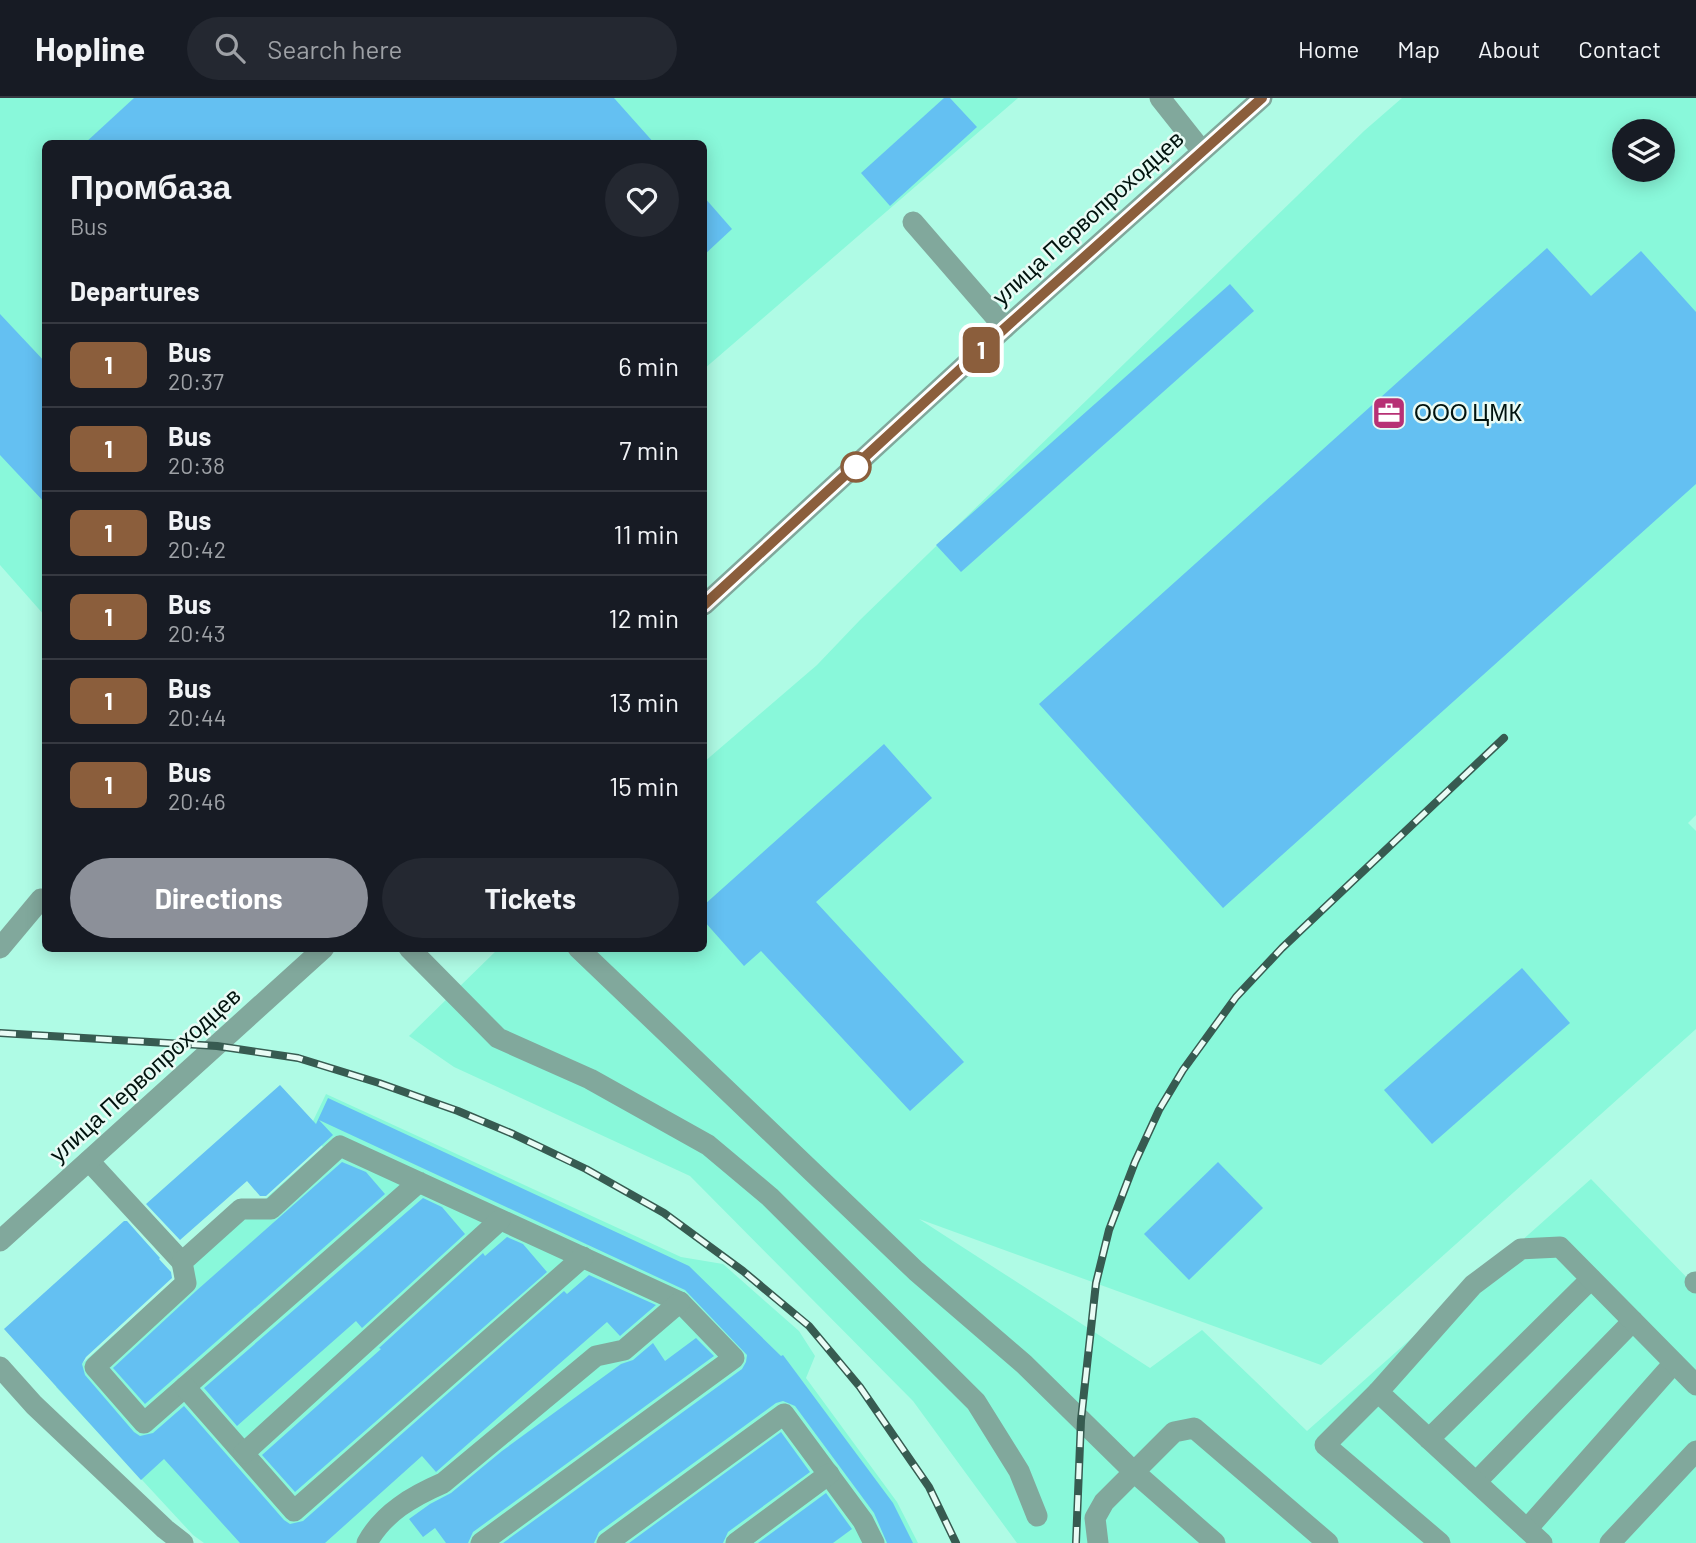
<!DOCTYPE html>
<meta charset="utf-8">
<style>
:root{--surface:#171b24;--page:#242831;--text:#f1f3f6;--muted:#9ea1a6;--line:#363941;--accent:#8c9099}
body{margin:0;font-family:Barlow,sans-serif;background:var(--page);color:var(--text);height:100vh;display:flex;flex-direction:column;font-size:26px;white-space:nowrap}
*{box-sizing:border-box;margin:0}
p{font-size:23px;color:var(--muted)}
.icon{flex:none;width:38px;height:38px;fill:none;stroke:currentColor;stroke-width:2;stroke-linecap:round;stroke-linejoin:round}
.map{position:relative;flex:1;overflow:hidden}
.drawer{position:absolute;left:42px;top:42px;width:665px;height:812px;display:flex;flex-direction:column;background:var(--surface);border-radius:10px;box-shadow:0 4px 18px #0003}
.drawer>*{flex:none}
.badge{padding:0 14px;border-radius:10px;font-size:24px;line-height:46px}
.controls{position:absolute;left:1612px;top:21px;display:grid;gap:14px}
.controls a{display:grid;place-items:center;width:63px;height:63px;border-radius:50%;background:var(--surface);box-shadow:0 4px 18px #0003;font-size:35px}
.map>.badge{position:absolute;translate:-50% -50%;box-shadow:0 0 0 4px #fff}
h2{padding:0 28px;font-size:26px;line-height:63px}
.round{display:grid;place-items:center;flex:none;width:74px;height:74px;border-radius:37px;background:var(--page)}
.head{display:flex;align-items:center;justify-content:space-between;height:119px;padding:0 28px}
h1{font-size:33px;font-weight:700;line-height:52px}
.cta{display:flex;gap:14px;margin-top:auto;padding:14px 28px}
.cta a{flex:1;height:80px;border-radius:42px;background:var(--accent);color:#fff;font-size:28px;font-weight:700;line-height:80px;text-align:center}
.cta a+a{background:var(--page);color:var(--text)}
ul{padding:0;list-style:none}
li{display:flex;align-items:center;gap:21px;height:84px;padding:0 28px;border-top:2px solid var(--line)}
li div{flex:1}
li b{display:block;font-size:26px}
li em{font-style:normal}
li .badge{min-width:77px;font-weight:700;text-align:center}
header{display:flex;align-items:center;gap:42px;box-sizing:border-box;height:98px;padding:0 35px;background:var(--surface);border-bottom:2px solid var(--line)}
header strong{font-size:33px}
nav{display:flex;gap:38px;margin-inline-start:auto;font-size:24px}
.search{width:490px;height:63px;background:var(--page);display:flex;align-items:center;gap:18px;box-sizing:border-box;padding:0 24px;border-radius:38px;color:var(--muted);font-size:26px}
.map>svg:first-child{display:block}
.built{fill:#89f8da;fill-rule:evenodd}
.building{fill:#64c0f2}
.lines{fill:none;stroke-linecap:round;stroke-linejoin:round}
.minor{stroke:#81a89c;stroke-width:21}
.rail-casing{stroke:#375b51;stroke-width:8}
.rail{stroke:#e9fbf5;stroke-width:5;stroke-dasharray:16;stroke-linecap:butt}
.line-casing{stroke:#fff;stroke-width:16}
.line{stroke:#8b5e3c;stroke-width:10}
.stop-dot{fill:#fff;stroke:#8b5e3c;stroke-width:3.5}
.labels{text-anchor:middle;stroke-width:5;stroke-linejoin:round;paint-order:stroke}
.street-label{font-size:23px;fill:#01130e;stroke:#e9fbf5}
.poi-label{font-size:23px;fill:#01130e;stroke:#e9fbf5;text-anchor:start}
</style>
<header>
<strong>Hopline</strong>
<div class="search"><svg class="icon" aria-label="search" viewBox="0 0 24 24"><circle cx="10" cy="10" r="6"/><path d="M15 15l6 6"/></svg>Search here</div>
<nav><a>Home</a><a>Map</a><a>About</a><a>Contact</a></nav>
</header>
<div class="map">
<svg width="1696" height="1445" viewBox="0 0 1696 1445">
<rect width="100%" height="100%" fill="#affbe5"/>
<g class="built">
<path d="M 0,0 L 1018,0 L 704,271 L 704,46 L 46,46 L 45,518 L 0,467 Z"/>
<path d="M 1402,0 L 1696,0 L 1696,717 L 1688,725 L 1696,733 L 1696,931 L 1321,1267 L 919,1121 L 1150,1270 L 1202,1232 L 1307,1333 L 1591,1081 L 1696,1189 L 1696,1445 L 1017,1445 L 913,1303 L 690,1078 L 454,969 L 409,938 L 498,851 L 704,850 L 704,664 L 817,567 L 860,522 L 1364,33 ZM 1624,33 L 1662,33 L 1662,72 L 1624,72 Z"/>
<path d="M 326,996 L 681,1159 L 723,1166 L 799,1233 L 815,1258 L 806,1280 L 897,1404 L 918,1445 L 204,1445 L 193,1437 L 56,1289 L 323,1049 L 306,1030 L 313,1023 Z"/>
</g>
<g class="building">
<path d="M 134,0 L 614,0 L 655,46 L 84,46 Z"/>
<path d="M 944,0 L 950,0 L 977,29 L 890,108 L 861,75 Z"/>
<path d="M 704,99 L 732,131 L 704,157 Z"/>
<path d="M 1547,150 L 1591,198 L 1641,153 L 1696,214 L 1696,386 L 1223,810 L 1039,606 Z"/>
<path d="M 1230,186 L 1254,213 L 961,474 L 936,447 Z"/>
<path d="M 0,216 L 46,265 L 46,406 L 0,357 Z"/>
<path d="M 884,646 L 932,700 L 816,804 L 964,964 L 910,1013 L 761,853 L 744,868 L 704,823 L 704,807 Z"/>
<path d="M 1522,870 L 1570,925 L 1432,1046 L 1384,992 Z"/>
<path d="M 280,987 L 316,1026 L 328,1000 L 689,1168 L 781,1258 L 783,1257 L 893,1405 L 913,1445 L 887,1445 L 874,1415 L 840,1369 L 795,1308 L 783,1303 L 776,1305 L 599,1434 L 594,1445 L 503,1445 L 742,1271 L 746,1264 L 747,1257 L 685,1192 L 319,1022 L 333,1037 L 266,1098 L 260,1098 L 247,1083 L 180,1142 L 146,1106 Z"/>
<path d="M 342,1064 L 366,1074 L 385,1096 L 145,1306 L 113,1270 L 196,1193 Z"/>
<path d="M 1218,1064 L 1263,1110 L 1189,1182 L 1144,1136 Z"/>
<path d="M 423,1100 L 442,1109 L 465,1136 L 362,1230 L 356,1223 L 237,1328 L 204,1290 Z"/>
<path d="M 124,1123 L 127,1123 L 160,1160 L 159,1161 L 171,1174 L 172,1180 L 86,1259 L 82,1266 L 85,1277 L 134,1334 L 140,1338 L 153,1335 L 184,1308 L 284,1422 L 290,1426 L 303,1423 L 564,1193 L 567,1196 L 589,1177 L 656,1207 L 620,1238 L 607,1224 L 436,1374 L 422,1358 L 325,1445 L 240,1445 L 164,1361 L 141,1382 L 4,1231 Z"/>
<path d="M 507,1139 L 523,1146 L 547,1174 L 295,1394 L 262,1357 L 381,1251 L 379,1250 L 483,1155 L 485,1158 Z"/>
<path d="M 696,1240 L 714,1258 L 473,1434 L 468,1445 L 446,1445 L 435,1430 L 423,1439 L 409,1421 L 430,1406 L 451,1395 L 502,1353 L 621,1266 L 633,1262 L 653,1245 L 665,1263 Z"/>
<path d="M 781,1334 L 810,1374 L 728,1434 L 723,1445 L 629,1445 Z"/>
<path d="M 826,1395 L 852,1431 L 833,1445 L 758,1445 Z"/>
</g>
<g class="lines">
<g class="minor">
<path d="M 1160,0 L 1202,53"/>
<path d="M 913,124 L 1005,230"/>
<path d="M 704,507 L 1005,230 L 1262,0"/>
<path d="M 0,850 L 41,801"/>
<path d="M 409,850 L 498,940 L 590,981 L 708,1047 L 770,1099 L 976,1304 L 1019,1373 L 1037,1418"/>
<path d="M 578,850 L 916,1173 L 1024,1266 L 1133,1373 L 1215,1445"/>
<path d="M 89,1063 L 182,1164"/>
<path d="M 419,1084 L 144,1325 L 95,1269 L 186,1185 L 182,1164 L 241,1111 L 271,1111 L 340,1048 L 680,1204 L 734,1260 L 481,1445"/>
<path d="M 0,1143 L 324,850"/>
<path d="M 1695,1184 L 1696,1185"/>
<path d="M 0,1269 L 34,1307 L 165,1431 L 183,1445"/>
<path d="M 185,1289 L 294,1413 L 583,1159"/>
<path d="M 1378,1294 L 1325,1347 L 1440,1445"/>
<path d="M 1429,1341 L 1591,1181"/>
<path d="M 244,1355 L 500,1122"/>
<path d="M 1476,1384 L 1633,1223"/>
<path d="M 1527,1431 L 1674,1265"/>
<path d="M 367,1445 C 383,1415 413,1398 443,1385 L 596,1258 L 624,1252 L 680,1204"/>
<path d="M 607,1445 L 784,1316 L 863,1423 L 874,1445"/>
<path d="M 736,1445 L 829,1376"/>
<path d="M 1098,1445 L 1095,1420 L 1104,1404 L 1174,1334 L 1194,1330 L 1328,1445"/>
<path d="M 1542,1445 L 1378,1294 L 1473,1187 L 1521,1151 L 1560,1149 L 1696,1287"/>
<path d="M 1610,1445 L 1696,1353"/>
</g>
<g class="rail-casing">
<g id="rail">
<path d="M 0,935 L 217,948 L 298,960 L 379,985 L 458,1013 L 513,1036 L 586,1071 L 664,1115 L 743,1173 L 809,1228 L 860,1289 L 929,1389 L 956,1445"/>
<path d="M 1076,1445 L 1081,1322 L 1096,1185 L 1109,1132 L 1135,1064 L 1159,1012 L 1183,972 L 1236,899 L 1282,850 L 1504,640"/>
</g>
</g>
<use href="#rail" class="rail"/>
</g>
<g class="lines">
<g class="line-casing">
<path id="line" d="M 704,507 L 1005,230 L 1262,0"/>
</g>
<use href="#line" class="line"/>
</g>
<defs>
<g id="office-square" transform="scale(1.75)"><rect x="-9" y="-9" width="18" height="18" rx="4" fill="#b73175" stroke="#e9fbf5"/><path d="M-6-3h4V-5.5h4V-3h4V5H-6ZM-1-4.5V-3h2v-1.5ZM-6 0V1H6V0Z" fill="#fff"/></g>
</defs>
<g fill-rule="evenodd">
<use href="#office-square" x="1389" y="315"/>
</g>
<circle class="stop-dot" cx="856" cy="369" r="14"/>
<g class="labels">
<g class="street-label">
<text transform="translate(1088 120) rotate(-42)" y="8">улица Первопроходцев</text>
<text transform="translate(145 977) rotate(-42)" y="8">улица Первопроходцев</text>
</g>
<g class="poi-label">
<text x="1414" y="323">ООО ЦМК</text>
</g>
</g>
</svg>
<div class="controls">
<a><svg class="icon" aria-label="layers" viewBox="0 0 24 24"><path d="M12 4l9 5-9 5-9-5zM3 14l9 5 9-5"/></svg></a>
</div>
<b class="badge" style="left:981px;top:252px;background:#8b5e3c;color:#fff">1</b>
<section class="drawer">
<div class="head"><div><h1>Промбаза</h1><p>Bus</p></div><a class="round"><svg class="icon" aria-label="heart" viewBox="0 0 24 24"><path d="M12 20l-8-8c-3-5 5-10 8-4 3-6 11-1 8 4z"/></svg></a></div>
<h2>Departures</h2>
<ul>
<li><span class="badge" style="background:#8b5e3c;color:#fff">1</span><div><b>Bus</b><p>20:37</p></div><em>6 min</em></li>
<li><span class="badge" style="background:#8b5e3c;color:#fff">1</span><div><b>Bus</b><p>20:38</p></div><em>7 min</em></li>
<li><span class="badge" style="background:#8b5e3c;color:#fff">1</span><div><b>Bus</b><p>20:42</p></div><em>11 min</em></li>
<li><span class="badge" style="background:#8b5e3c;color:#fff">1</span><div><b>Bus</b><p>20:43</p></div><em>12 min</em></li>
<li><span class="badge" style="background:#8b5e3c;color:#fff">1</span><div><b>Bus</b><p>20:44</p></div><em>13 min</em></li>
<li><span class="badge" style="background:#8b5e3c;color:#fff">1</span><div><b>Bus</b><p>20:46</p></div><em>15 min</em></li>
</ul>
<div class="cta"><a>Directions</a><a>Tickets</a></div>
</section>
</div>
